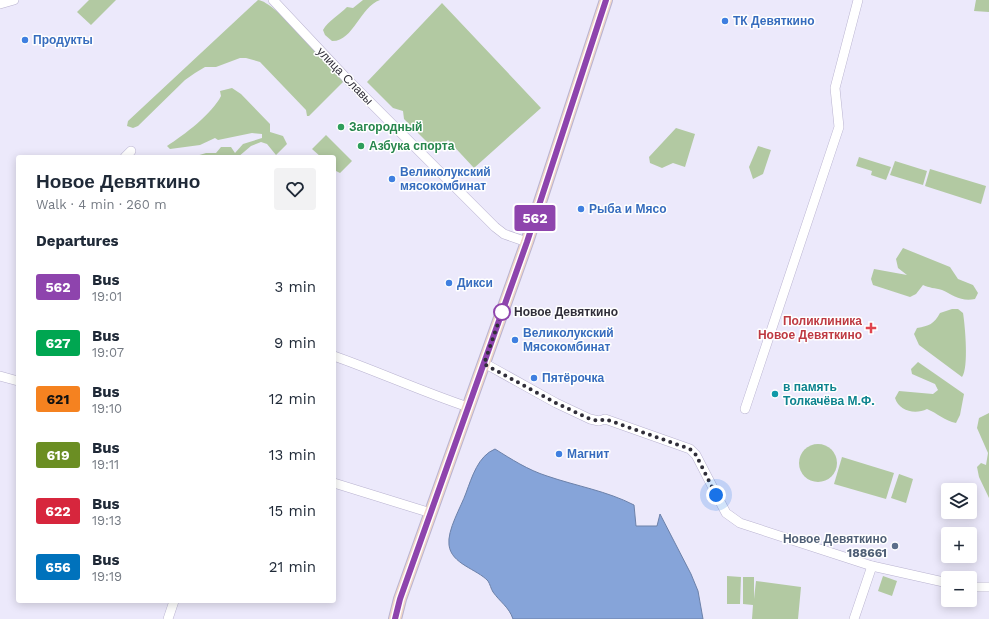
<!DOCTYPE html>
<meta charset="utf-8">
<style>
:root{--surface:#fff;--page:#f2f2f3;--text:#1f2937;--muted:#747a83}
body{margin:0;font-family:"Work Sans",sans-serif;background:var(--page);color:var(--text);height:100vh;display:flex;flex-direction:column;font-size:15px;white-space:nowrap}
*{box-sizing:border-box;margin:0}
p{font-size:13px;color:var(--muted)}
.icon{flex:none;width:22px;height:22px;fill:none;stroke:currentColor;stroke-width:2;stroke-linecap:round;stroke-linejoin:round}
.map{position:relative;flex:1;overflow:hidden}
.panel{position:absolute;left:16px;top:155px;width:320px;height:448px;display:flex;flex-direction:column;background:var(--surface);border-radius:4px;box-shadow:0 2px 10px #0003}
.panel>*{flex:none}
.badge{padding:0 8px;border-radius:3px;font-size:14px;line-height:26px}
.controls{position:absolute;left:941px;top:483px;display:grid;gap:8px}
.controls a{display:grid;place-items:center;width:36px;height:36px;border-radius:4px;background:var(--surface);box-shadow:0 2px 10px #0003;font-size:20px}
.you{position:absolute;width:20px;height:20px;margin:-10px;border:3px solid #fff;border-radius:50%;background:#1a73e8;box-shadow:0 0 0 6px #1a73e833}
.map>.badge{position:absolute;translate:-50% -50%;box-shadow:0 0 0 2px #fff}
h2{padding:0 20px;font-size:15px;line-height:36px}
.round{display:grid;place-items:center;flex:none;width:42px;height:42px;border-radius:4px;background:var(--page)}
.summary{display:flex;align-items:center;justify-content:space-between;height:68px;padding:0 20px}
h1{font-size:19px;font-weight:800;line-height:30px}
ul{padding:0;list-style:none}
li{display:flex;align-items:center;gap:12px;height:56px;padding:0 20px}
li div{flex:1}
li b{display:block;font-size:15px}
li em{font-style:normal}
li .badge{min-width:44px;font-weight:700;text-align:center}
.map>svg:first-child{display:block}
.green{fill:#b2c9a2}
.water{fill:#86a4d9;stroke:#6c81a9}
.lines{fill:none;stroke-linecap:round;stroke-linejoin:round}
.street-casing{stroke:#b9b3d0;stroke-width:10}
.secondary-casing{stroke:#b9b3d0;stroke-width:14}
.street{stroke:#fff;stroke-width:9}
.secondary{stroke:#f1d7c8;stroke-width:12}
.line-casing{stroke:#fff;stroke-width:9}
.line{stroke:#8e44ad;stroke-width:6}
.walk{stroke:#302e39;stroke-width:4;stroke-dasharray:0 7.2}
.shop-dot{fill:#3f7fe0;stroke:#fff;stroke-width:1.5}
.leisure-dot{fill:#2e9e5b;stroke:#fff;stroke-width:1.5}
.stop-dot{fill:#fff;stroke:#8e44ad;stroke-width:2}
.health-dot{fill:#e0444e;stroke:#fff;stroke-width:1.5}
.culture-dot{fill:#0f9aa8;stroke:#fff;stroke-width:1.5}
.service-dot{fill:#5c6f8a;stroke:#fff;stroke-width:1.5}
.labels{text-anchor:middle;stroke-width:3;stroke-linejoin:round;paint-order:stroke}
.shop-label{font-size:12px;font-weight:bold;fill:#366cbe;stroke:#fff;text-anchor:start}
.street-label{font-size:12px;fill:#302e39;stroke:#fff}
.leisure-label{font-size:12px;font-weight:bold;fill:#27864d;stroke:#fff;text-anchor:start}
.stop-label{font-size:12px;font-weight:bold;fill:#302e39;stroke:#fff;text-anchor:start}
.health-label{font-size:12px;font-weight:bold;fill:#be3a42;stroke:#fff;text-anchor:end}
.culture-label{font-size:12px;font-weight:bold;fill:#0d838f;stroke:#fff;text-anchor:start}
.service-label{font-size:12px;font-weight:bold;fill:#4e5e75;stroke:#fff;text-anchor:end}
</style>
<div class="map">
<svg width="989" height="619" viewBox="0 0 989 619">
<rect width="100%" height="100%" fill="#ece9fb"/>
<g class="green">
<path d="M 89,0 L 116,0 L 91,25 L 77,12 Z"/>
<path d="M 258,0 C 275,1 330,66 344,81 L 309,116 L 307,116 L 306,110 L 260,62 L 246,58 L 240,58 L 216,67 L 205,67 L 195,73 L 185,80 L 138,126 L 133,128 L 127,126 L 128,121 Z"/>
<path d="M 363,0 L 380,0 C 360,7 353,42 332,41 L 325,35 L 323,30 C 328,21 339,15 347,7 L 353,8 Z"/>
<path d="M 976,0 L 989,0 L 989,12 L 974,11 Z"/>
<path d="M 442,3 L 541,108 L 474,168 L 448,140 L 436,151 L 404,119 L 403,111 L 393,108 L 367,82 Z"/>
<path d="M 232,88 L 241,94 L 270,124 L 270,132 L 283,136 L 287,144 L 276,155 L 267,144 L 261,142 L 251,146 L 238,157 L 193,157 L 206,153 L 216,153 L 221,147 L 231,147 L 235,153 L 243,144 L 262,138 L 262,134 L 252,133 L 218,140 L 215,138 L 200,145 L 170,149 L 167,146 C 184,135 212,114 221,96 L 220,91 Z"/>
<path d="M 676,128 L 695,134 L 685,167 L 673,163 L 662,168 L 650,163 L 649,157 Z"/>
<path d="M 326,135 L 352,161 L 340,173 L 334,170 L 334,157 L 321,157 L 312,149 Z"/>
<path d="M 758,146 L 771,150 L 763,174 L 753,179 L 749,167 Z"/>
<path d="M 859,157 L 891,167 L 886,180 L 871,175 L 872,171 L 856,166 Z"/>
<path d="M 895,161 L 927,171 L 923,185 L 890,175 Z"/>
<path d="M 930,169 L 986,186 L 981,204 L 925,186 Z"/>
<path d="M 903,248 L 950,267 L 958,279 L 973,285 L 978,293 L 975,299 C 961,302 953,295 942,290 C 935,288 929,288 923,285 L 916,294 L 910,297 L 873,285 L 871,279 L 874,269 L 907,275 L 898,268 L 896,259 Z"/>
<path d="M 952,309 L 958,309 L 963,313 C 965,325 969,368 962,377 L 919,345 L 914,334 L 917,328 C 929,326 934,324 940,313 Z"/>
<path d="M 918,362 L 964,394 L 960,415 L 956,423 C 945,421 937,413 927,409 C 915,415 899,411 895,398 L 899,391 L 933,394 L 938,390 L 935,384 L 912,374 L 911,369 Z"/>
<path d="M 989,413 L 989,498 L 979,477 L 977,467 L 981,463 L 986,465 L 988,453 L 977,428 L 979,418 Z"/>
<circle cx="818" cy="463" r="19"/>
<path d="M 842,457 L 894,473 L 886,499 L 834,484 Z"/>
<path d="M 899,474 L 913,479 L 906,503 L 891,498 Z"/>
<path d="M 727,576 L 741,577 L 740,604 L 727,604 Z"/>
<path d="M 883,576 L 897,581 L 892,596 L 878,591 Z"/>
<path d="M 743,577 L 754,577 L 754,599 L 756,581 L 801,587 L 798,619 L 752,619 L 753,605 L 743,604 Z"/>
</g>
<path class="water" d="M 495,449 C 511,459 528,470 547,476 C 576,486 607,491 634,505 L 636,526 L 657,526 L 660,514 L 691,574 L 698,591 L 703,619 L 513,619 C 509,607 500,602 493,592 C 491,589 490,584 488,581 C 477,569 451,564 449,545 C 447,530 461,507 466,493 C 472,477 478,456 495,449 Z"/>
<g class="lines">
<g class="street-casing">
<g id="street">
<path d="M 273,0 L 349,81 L 495,227 L 504,234 L 527,242"/>
<path d="M 0,4 L 14,0"/>
<path d="M 125,157 L 131,151"/>
<path d="M 334,356 C 379,372 423,392 468,407"/>
<path d="M 484,363 L 556,403 L 590,419 L 599,421 L 605,419 L 690,449 L 696,455 L 726,513 L 740,523 L 872,566 L 948,583"/>
<path d="M 0,376 L 18,381"/>
<path d="M 745,409 L 839,127 L 835,88 L 858,0"/>
<path d="M 334,483 L 431,513"/>
<path d="M 970,587 L 989,587"/>
<path d="M 168,619 L 174,601"/>
<path d="M 854,619 L 872,566"/>
</g>
</g>
<g class="secondary-casing">
<path id="secondary" d="M 395,619 L 400,599 L 527,242 L 606,0"/>
</g>
<use href="#street" class="street"/>
<use href="#secondary" class="secondary"/>
</g>
<g class="lines">
<g class="line-casing">
<path id="line" d="M 395,619 L 400,599 L 527,242 L 606,0"/>
</g>
<use href="#line" class="line"/>
<path class="walk" d="M 502,312 L 484,364 L 556,403 L 590,419 L 599,421 L 605,419 L 690,449 L 696,455 L 716,495"/>
</g>
<g class="shop-dot">
<circle cx="725" cy="21" r="4"/>
<circle cx="25" cy="40" r="4"/>
<circle cx="392" cy="179" r="4"/>
<circle cx="581" cy="209" r="4"/>
<circle cx="449" cy="283" r="4"/>
<circle cx="515" cy="340" r="4"/>
<circle cx="534" cy="378" r="4"/>
<circle cx="559" cy="454" r="4"/>
</g>
<g class="leisure-dot">
<circle cx="341" cy="127" r="4"/>
<circle cx="361" cy="146" r="4"/>
</g>
<circle class="stop-dot" cx="502" cy="312" r="8"/>
<path class="health-dot" d="M869 322h4v4h4v4h-4v4h-4v-4h-4v-4h4z"/>
<circle class="culture-dot" cx="775" cy="394" r="4"/>
<circle class="service-dot" cx="895" cy="546" r="4"/>
<g class="labels">
<g class="shop-label">
<text x="733" y="25">ТК Девяткино</text>
<text x="33" y="44">Продукты</text>
<text x="400" y="176">Великолукский<tspan x="400" dy="14">мясокомбинат</tspan></text>
<text x="589" y="213">Рыба и Мясо</text>
<text x="457" y="287">Дикси</text>
<text x="523" y="337">Великолукский<tspan x="523" dy="14">Мясокомбинат</tspan></text>
<text x="542" y="382">Пятёрочка</text>
<text x="567" y="458">Магнит</text>
</g>
<g class="street-label">
<text transform="translate(345 76) rotate(46)" y="4">улица Славы</text>
</g>
<g class="leisure-label">
<text x="349" y="131">Загородный</text>
<text x="369" y="150">Азбука спорта</text>
</g>
<g class="stop-label">
<text x="514" y="316">Новое Девяткино</text>
</g>
<g class="health-label">
<text x="862" y="325">Поликлиника<tspan x="862" dy="14">Новое Девяткино</tspan></text>
</g>
<g class="culture-label">
<text x="783" y="391">в память<tspan x="783" dy="14">Толкачёва М.Ф.</tspan></text>
</g>
<g class="service-label">
<text x="887" y="543">Новое Девяткино<tspan x="887" dy="14">188661</tspan></text>
</g>
</g>
</svg>
<div class="controls">
<a><svg class="icon" aria-label="layers" viewBox="0 0 24 24"><path d="M12 4l9 5-9 5-9-5zM3 14l9 5 9-5"/></svg></a>
<a>+</a>
<a>−</a>
</div>
<div class="you" style="left:716px;top:495px"></div>
<b class="badge" style="left:535px;top:218px;background:#8e44ad;color:#fff">562</b>
<section class="panel">
<div class="summary"><div><h1>Новое Девяткино</h1><p>Walk · 4 min · 260 m</p></div><a class="round"><svg class="icon" aria-label="heart" viewBox="0 0 24 24"><path d="M12 20l-8-8c-3-5 5-10 8-4 3-6 11-1 8 4z"/></svg></a></div>
<h2>Departures</h2>
<ul>
<li><span class="badge" style="background:#8e44ad;color:#fff">562</span><div><b>Bus</b><p>19:01</p></div><em>3 min</em></li>
<li><span class="badge" style="background:#00a651;color:#fff">627</span><div><b>Bus</b><p>19:07</p></div><em>9 min</em></li>
<li><span class="badge" style="background:#f58220;color:#111">621</span><div><b>Bus</b><p>19:10</p></div><em>12 min</em></li>
<li><span class="badge" style="background:#6b8e23;color:#fff">619</span><div><b>Bus</b><p>19:11</p></div><em>13 min</em></li>
<li><span class="badge" style="background:#d7263d;color:#fff">622</span><div><b>Bus</b><p>19:13</p></div><em>15 min</em></li>
<li><span class="badge" style="background:#0072bc;color:#fff">656</span><div><b>Bus</b><p>19:19</p></div><em>21 min</em></li>
</ul>
</section>
</div>
